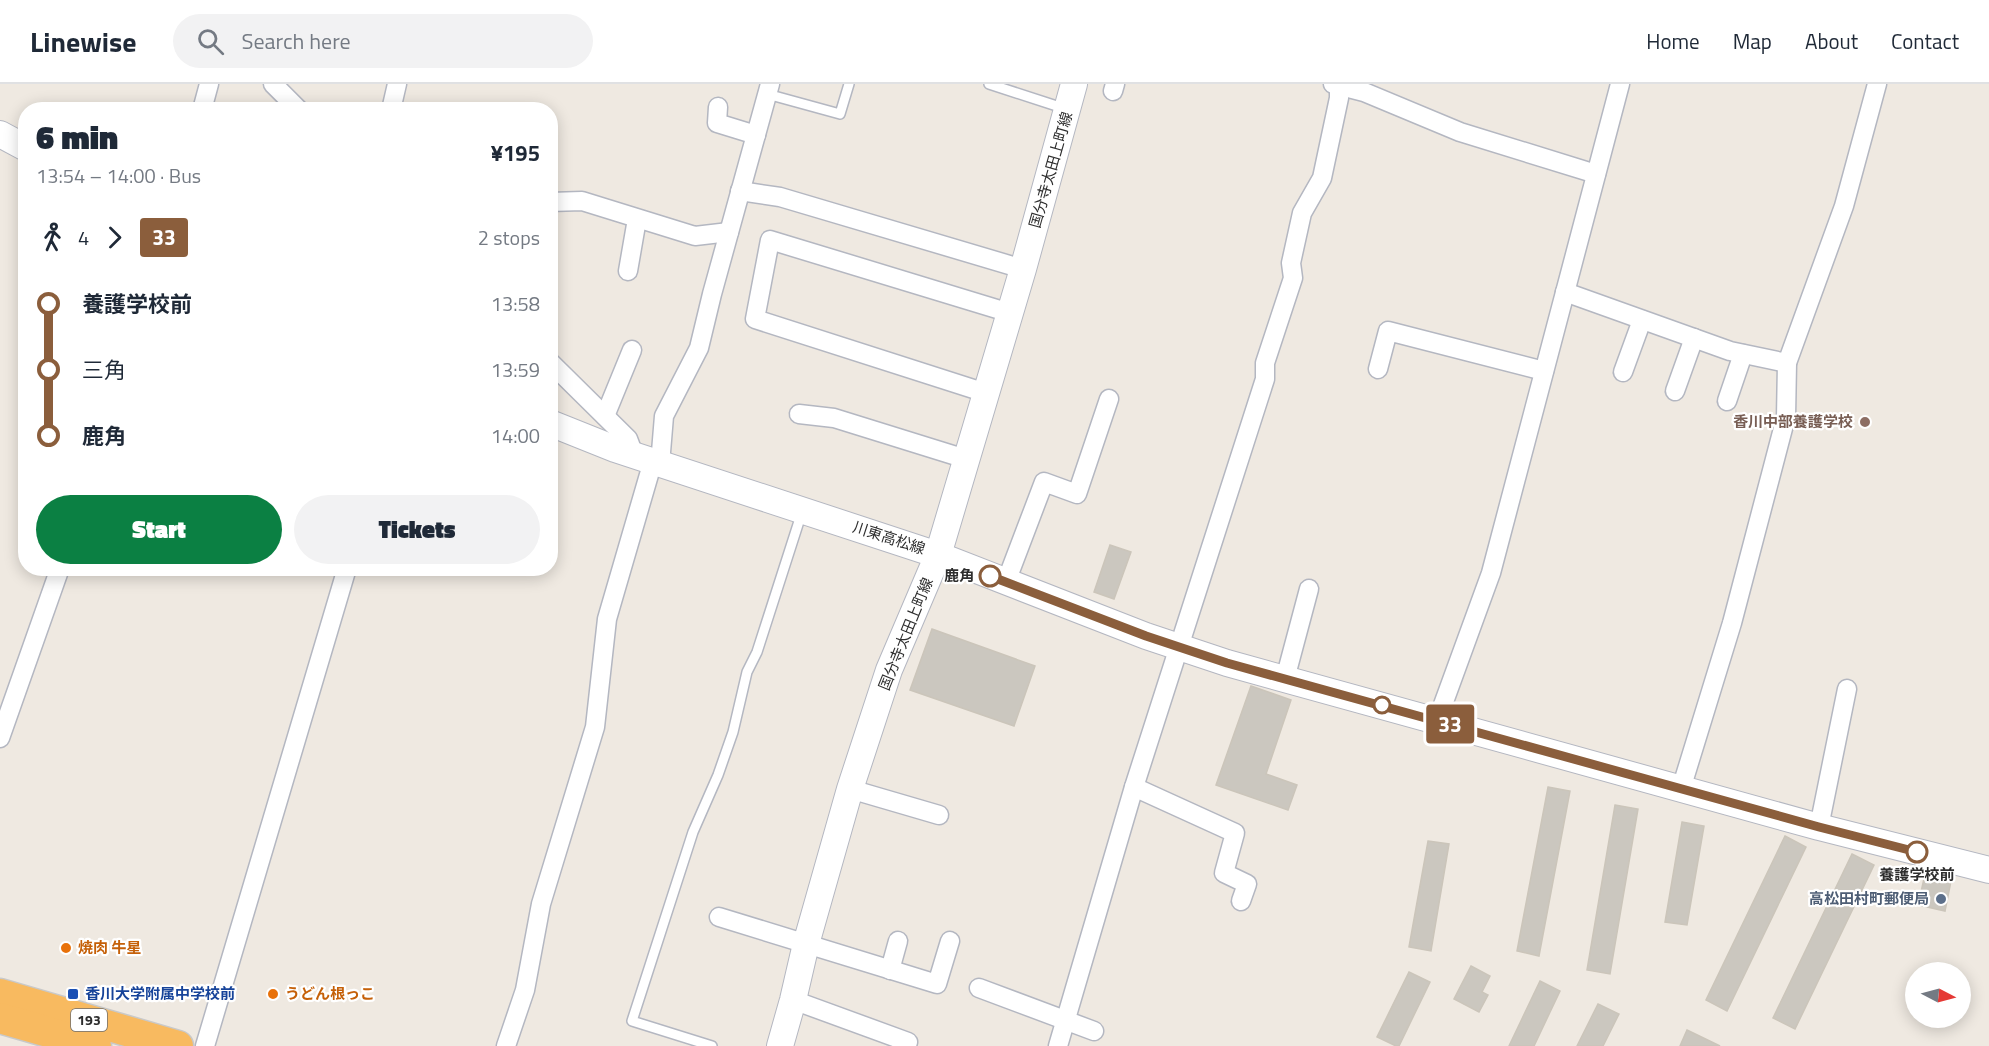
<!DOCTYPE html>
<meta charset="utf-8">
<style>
:root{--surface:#fff;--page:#f2f2f3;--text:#1f2937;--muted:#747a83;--line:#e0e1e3;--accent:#0b8043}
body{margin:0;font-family:"Titillium Web","Noto Sans JP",sans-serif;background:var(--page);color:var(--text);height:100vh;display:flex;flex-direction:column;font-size:22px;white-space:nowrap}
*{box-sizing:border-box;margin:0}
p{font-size:20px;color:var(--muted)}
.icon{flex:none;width:33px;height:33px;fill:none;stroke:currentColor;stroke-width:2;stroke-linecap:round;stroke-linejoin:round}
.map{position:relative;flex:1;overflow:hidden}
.panel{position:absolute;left:18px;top:18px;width:540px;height:474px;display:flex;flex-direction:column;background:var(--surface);border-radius:24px;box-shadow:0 3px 15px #0003}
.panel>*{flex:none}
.badge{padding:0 12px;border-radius:4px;font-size:21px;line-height:39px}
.needle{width:39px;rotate:96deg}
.buttons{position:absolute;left:1905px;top:878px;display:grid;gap:12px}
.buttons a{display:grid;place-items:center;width:66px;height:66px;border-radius:50%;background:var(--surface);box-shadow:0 3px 15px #0003;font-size:30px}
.map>.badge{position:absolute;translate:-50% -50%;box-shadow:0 0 0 3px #fff}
.legs{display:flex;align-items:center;gap:9px;height:66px;padding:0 18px;font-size:20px}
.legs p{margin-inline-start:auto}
.headline{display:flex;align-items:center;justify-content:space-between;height:102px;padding:0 18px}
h1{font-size:33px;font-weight:800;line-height:45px}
.button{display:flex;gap:12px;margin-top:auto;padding:12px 18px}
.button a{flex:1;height:69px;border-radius:36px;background:var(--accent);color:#fff;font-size:24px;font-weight:800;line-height:69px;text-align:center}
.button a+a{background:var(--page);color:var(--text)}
ul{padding:0 18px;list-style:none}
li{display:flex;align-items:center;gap:21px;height:66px;font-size:22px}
li i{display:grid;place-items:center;width:9px;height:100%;margin:0 8px;background:currentColor}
li i::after{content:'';width:15px;height:15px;margin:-8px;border:4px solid;border-radius:50%;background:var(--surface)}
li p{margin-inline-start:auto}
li:first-child i{background:linear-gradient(#0000 50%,currentColor 0)}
li:last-child i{background:linear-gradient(currentColor 50%,#0000 0)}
header{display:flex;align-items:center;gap:36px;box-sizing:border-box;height:84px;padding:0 30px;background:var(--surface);border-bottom:2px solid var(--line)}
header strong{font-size:28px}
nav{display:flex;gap:33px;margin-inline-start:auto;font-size:21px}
.search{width:420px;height:54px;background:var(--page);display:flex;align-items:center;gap:15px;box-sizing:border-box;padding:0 21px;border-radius:33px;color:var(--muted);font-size:22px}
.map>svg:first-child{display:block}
.building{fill:#cbc7bf;stroke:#cbc5ba;stroke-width:1.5}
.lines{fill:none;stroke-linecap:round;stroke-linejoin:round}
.service-casing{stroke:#b4b7c1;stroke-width:12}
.minor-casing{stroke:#b4b7c1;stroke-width:21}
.secondary-casing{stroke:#b4b7c1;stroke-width:28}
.trunk-casing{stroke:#c9c9c9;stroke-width:33}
.service{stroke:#fff;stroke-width:9}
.minor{stroke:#fff;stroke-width:18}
.secondary{stroke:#fff;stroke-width:26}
.trunk{stroke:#f8ba60;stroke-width:30}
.line-1-casing{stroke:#fff;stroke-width:14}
.line-1{stroke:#8b5e3c;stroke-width:9}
.education-dot{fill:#8d6e63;stroke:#fff;stroke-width:2}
.stop-1-dot{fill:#fff;stroke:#8b5e3c;stroke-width:3}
.service-dot{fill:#5c6f8a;stroke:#fff;stroke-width:2}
.food-dot{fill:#e8710a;stroke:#fff;stroke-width:2}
.transit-dot{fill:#1a4fb4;stroke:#fff;stroke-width:2}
.labels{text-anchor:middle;stroke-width:4.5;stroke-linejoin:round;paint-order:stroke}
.shield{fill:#fff;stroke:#6d6d6d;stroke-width:1.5}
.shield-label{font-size:14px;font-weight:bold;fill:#2e2e2e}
.street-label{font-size:15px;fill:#2e2e2e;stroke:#fff}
.education-label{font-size:15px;font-weight:bold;fill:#785e54;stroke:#fff;text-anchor:end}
.stop-label{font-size:15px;font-weight:bold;fill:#2e2e2e;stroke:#fff;text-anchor:end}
.service-label{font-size:15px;font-weight:bold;fill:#4e5e75;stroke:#fff;text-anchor:end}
.food-label{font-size:15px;font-weight:bold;fill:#c56008;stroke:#fff;text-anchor:start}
.transit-label{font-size:15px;font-weight:bold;fill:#164399;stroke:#fff;text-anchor:start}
</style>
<header>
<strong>Linewise</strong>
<div class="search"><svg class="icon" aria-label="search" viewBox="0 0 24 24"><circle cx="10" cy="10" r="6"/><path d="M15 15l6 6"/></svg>Search here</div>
<nav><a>Home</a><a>Map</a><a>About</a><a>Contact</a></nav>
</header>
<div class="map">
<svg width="1989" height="962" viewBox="0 0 1989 962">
<rect width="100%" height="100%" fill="#efe9e1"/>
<g class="building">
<path d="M 1110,461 L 1131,468 L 1114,515 L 1094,508 Z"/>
<path d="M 932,545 L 1035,582 L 1014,642 L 910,606 Z"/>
<path d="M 1251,602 L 1291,616 L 1266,690 L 1297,701 L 1288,726 L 1216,701 Z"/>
<path d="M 1548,703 L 1570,707 L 1539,872 L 1517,867 Z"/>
<path d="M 1615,721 L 1638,725 L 1610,890 L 1587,886 Z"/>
<path d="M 1682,738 L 1704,742 L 1687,841 L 1665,838 Z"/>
<path d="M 1785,752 L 1806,763 L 1727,927 L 1706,916 Z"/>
<path d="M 1428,757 L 1449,760 L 1431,867 L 1409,863 Z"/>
<path d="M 1852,770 L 1874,781 L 1795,945 L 1773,934 Z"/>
<path d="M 1926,786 L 1952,792 L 1945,827 L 1918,821 Z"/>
<path d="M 1471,882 L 1490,892 L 1482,908 L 1488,911 L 1479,928 L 1454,915 Z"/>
<path d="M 1409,888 L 1430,898 L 1399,962 L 1396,962 L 1377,953 Z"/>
<path d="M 1540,897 L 1560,907 L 1534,962 L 1509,962 Z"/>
<path d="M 1598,920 L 1619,930 L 1603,962 L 1577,962 Z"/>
<path d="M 1687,946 L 1720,962 L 1680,962 Z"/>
</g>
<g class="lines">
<g class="service-casing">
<g id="service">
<path d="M 989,0 L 1066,25"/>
<path d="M 767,10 L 840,30 L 849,0"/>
<path d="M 712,962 L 632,937 L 693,748 L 718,691 L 733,648 L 747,588 L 757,568 L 802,428"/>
</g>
</g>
<g class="minor-casing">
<g id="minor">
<path d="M 273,0 L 299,26"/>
<path d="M 1333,0 L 1364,8 L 1460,48 L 1596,90"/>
<path d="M 1113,7 L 1115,0"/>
<path d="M 718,23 L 717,39 L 756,51"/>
<path d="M 202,26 L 209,0"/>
<path d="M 391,26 L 397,0"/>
<path d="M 740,107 L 780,113 L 1023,185"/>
<path d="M 550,118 L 582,117 L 695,152 L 729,148"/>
<path d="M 628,187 L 637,135"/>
<path d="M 1565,208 L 1730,267 L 1787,279"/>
<path d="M 550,278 L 628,355 L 634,371"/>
<path d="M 1378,285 L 1388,247 L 1544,287"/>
<path d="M 1623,288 L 1642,236"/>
<path d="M 1675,307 L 1694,254"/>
<path d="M 986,309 L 755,235 L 770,156 L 1010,229"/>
<path d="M 1727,317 L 1743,270"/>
<path d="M 799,330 L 834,334 L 966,375"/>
<path d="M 605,332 L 632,266"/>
<path d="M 660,380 L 664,332 L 699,264 L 712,210 L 770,0"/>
<path d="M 1006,498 L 1044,398 L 1077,410 L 1109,315"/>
<path d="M 1285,595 L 1309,505"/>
<path d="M 1437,637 L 1491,489 L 1620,0"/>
<path d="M 0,654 L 60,484"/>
<path d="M 1134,703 L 1235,749 L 1224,789 L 1247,800 L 1241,817"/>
<path d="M 850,705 L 939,731"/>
<path d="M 1681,705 L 1732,539 L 1786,333 L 1787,279 L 1844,122 L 1877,0"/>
<path d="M 1819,743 L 1847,605"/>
<path d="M 719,833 L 937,900 L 950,857"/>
<path d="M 890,886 L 898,857"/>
<path d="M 979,904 L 1094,947"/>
<path d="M 793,916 L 908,958"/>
<path d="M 205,962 L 347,484"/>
<path d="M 506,962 L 525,906 L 541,820 L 595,643 L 607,535 L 653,377"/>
<path d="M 1058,962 L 1134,703 L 1265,295 L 1265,279 L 1293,194 L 1291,179 L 1302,129 L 1322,94 L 1339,14 L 1339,2"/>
</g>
</g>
<g class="secondary-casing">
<g id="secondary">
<path d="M 0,50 L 26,64"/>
<path d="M 550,339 L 615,365 L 938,471 L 1146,552 L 1227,579 L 1819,743 L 1989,786"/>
<path d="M 780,962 L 793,916 L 806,860 L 850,705 L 889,586 L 938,471 L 1023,185 L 1074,0"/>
</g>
</g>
<g class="trunk-casing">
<g id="trunk">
<path d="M 0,910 L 178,962"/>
<path d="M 0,934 L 96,962"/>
</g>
</g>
<use href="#service" class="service"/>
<use href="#minor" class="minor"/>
<use href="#secondary" class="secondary"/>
<use href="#trunk" class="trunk"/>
</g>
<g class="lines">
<g class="line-1-casing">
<path id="line-1" d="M 990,492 L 1146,552 L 1227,579 L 1819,743 L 1917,768"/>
</g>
<use href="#line-1" class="line-1"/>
</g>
<circle class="education-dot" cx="1865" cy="338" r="6"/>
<g class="stop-1-dot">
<circle cx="990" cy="492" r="10"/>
<circle cx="1382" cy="621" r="8"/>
<circle cx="1917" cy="768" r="10"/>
</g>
<circle class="service-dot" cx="1941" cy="815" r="6"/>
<g class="food-dot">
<circle cx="66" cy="864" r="6"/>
<circle cx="273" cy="910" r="6"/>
</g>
<rect class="transit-dot" x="67" y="904" width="12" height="12" rx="3"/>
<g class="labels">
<rect class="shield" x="71" y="925" width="36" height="22" rx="4.5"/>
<g class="shield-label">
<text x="89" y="941">193</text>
</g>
<g class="street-label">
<text transform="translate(1051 86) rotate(-74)" y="5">国分寺太田上町線</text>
<text transform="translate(889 454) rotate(18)" y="5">川東高松線</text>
<text transform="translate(906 550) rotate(-68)" y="5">国分寺太田上町線</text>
</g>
<g class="education-label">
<text x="1853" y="343">香川中部養護学校</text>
</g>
<g class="stop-label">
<text x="974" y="497">鹿角</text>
<text x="1917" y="796" text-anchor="middle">養護学校前</text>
</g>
<g class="service-label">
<text x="1929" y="820">高松田村町郵便局</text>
</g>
<g class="food-label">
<text x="78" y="869">焼肉 牛星</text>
<text x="285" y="915">うどん根っこ</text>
</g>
<g class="transit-label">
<text x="85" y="915">香川大学附属中学校前</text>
</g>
</g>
</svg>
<div class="buttons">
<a><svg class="needle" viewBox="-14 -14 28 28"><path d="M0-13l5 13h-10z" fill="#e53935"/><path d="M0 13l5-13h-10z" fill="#747a83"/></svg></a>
</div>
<b class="badge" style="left:1450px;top:640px;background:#8b5e3c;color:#fff">33</b>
<section class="panel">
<div class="headline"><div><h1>6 min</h1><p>13:54 – 14:00 · Bus</p></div><b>¥195</b></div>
<div class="legs"><svg class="icon" aria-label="walk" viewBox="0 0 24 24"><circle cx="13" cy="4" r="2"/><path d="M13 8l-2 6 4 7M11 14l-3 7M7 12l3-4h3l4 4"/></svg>4<svg class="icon" aria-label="forward" viewBox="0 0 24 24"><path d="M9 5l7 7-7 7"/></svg><b class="badge" style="background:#8b5e3c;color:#fff">33</b><p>2 stops</p></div>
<ul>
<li><i style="color:#8b5e3c"></i><b>養護学校前</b><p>13:58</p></li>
<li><i style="color:#8b5e3c"></i><span>三角</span><p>13:59</p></li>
<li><i style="color:#8b5e3c"></i><b>鹿角</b><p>14:00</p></li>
</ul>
<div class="button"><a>Start</a><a>Tickets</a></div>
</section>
</div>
